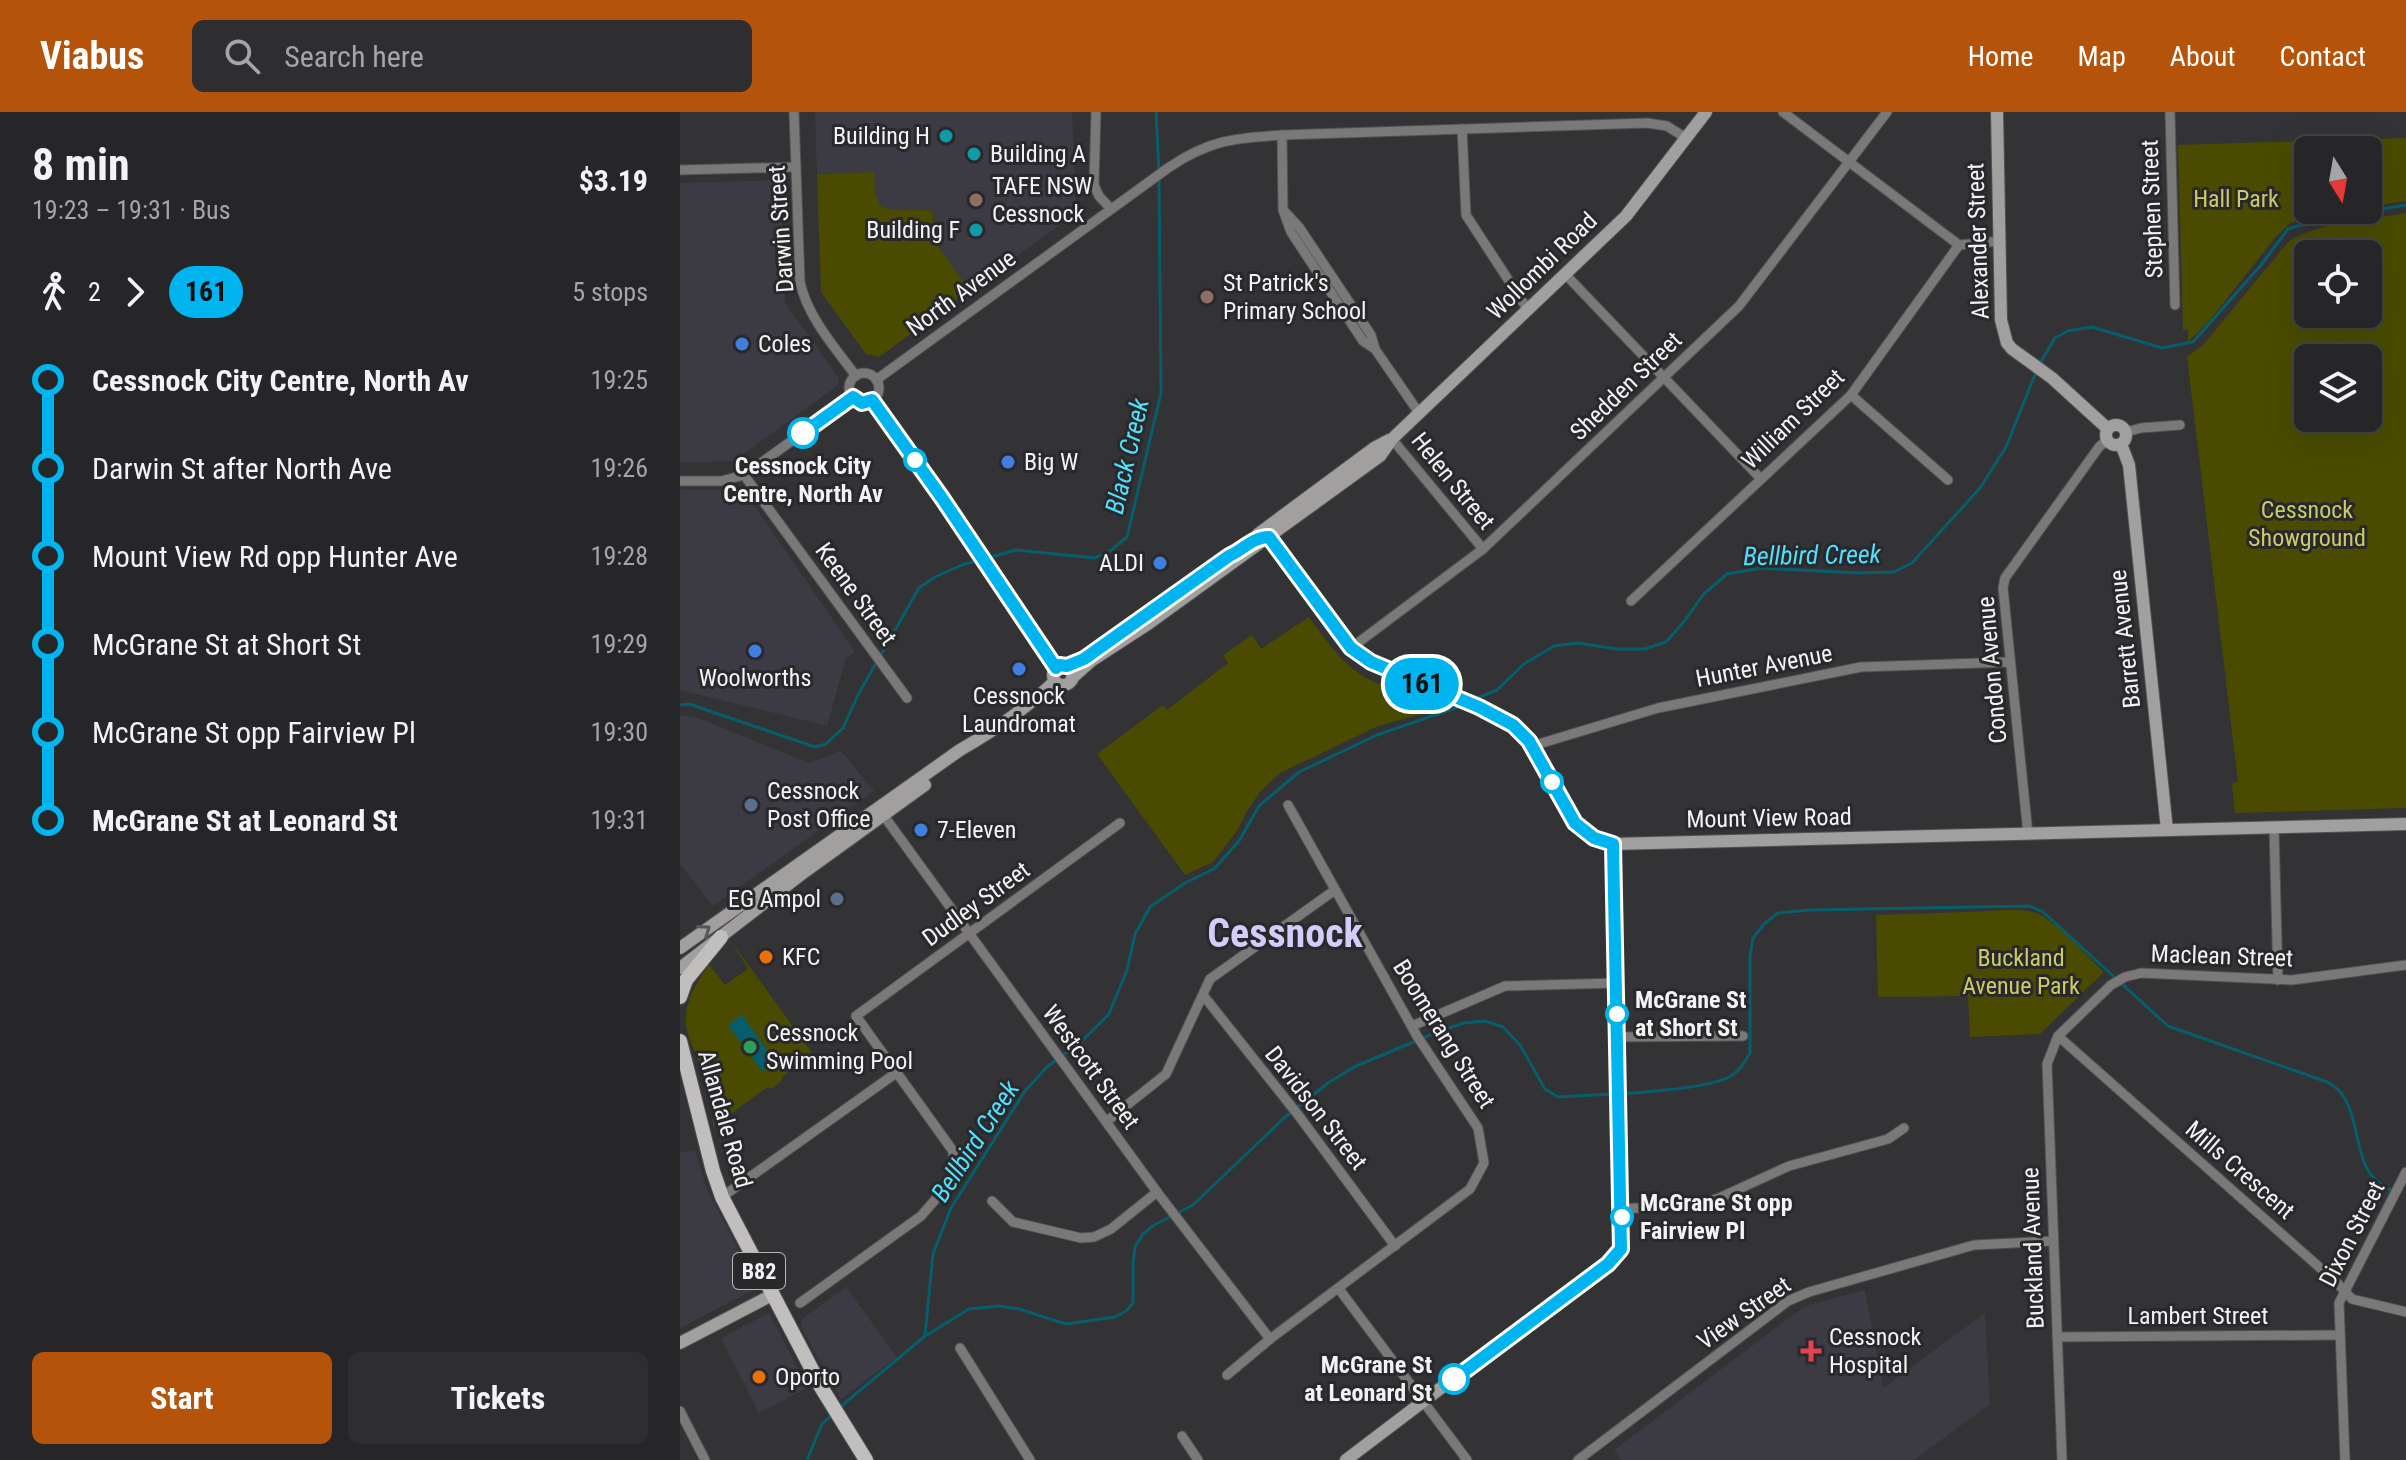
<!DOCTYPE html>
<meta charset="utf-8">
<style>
:root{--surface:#262628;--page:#2e2e30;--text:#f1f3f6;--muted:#a4a5a8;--line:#424345;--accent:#b45309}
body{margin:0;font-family:"Roboto Condensed",sans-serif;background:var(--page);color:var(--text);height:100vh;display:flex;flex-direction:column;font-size:30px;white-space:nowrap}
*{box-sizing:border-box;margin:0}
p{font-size:26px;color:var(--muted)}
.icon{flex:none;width:44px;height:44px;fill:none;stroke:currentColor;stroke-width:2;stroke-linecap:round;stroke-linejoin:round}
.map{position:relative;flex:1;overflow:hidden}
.drawer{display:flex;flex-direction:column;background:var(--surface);width:680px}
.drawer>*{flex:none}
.badge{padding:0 16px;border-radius:26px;font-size:28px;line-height:52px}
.needle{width:52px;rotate:169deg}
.tools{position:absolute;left:1614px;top:24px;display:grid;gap:16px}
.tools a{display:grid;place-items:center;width:88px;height:88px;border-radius:12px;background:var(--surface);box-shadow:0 8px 32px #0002,0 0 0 2px var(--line);font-size:40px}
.map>.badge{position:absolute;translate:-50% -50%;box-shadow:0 0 0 4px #fff}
.legs{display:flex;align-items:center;gap:12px;height:88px;padding:0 32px;font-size:26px}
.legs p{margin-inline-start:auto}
.overview{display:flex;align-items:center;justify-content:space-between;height:136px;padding:0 32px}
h1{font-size:44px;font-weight:700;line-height:60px}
.action{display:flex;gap:16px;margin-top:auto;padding:16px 32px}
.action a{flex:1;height:92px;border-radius:12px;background:var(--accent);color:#fff;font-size:32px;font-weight:700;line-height:92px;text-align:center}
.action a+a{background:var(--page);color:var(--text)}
ul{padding:0 32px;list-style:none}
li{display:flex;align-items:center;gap:28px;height:88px;font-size:30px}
li i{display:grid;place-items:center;width:12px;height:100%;margin:0 10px;background:currentColor}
li i::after{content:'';width:20px;height:20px;margin:-10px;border:6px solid;border-radius:50%;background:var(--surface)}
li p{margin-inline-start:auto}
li:first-child i{background:linear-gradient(#0000 50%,currentColor 0)}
li:last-child i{background:linear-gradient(currentColor 50%,#0000 0)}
header{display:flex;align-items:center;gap:48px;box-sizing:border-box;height:112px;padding:0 40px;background:var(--accent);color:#fff}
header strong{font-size:38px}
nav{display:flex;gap:44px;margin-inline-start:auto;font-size:28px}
.search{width:560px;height:72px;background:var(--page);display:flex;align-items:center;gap:20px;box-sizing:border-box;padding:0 28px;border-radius:12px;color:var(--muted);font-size:30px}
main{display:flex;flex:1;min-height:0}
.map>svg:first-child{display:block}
.built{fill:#3c3b43}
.green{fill:#4a4b00;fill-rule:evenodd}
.water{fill:#065e6d}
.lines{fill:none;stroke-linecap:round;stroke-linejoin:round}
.stream{stroke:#065e6d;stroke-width:3}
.street-casing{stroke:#525154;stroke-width:11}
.secondary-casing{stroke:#525154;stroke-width:14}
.primary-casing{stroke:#525154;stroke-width:16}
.street{stroke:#7a7978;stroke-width:9}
.secondary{stroke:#a2a09f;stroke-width:12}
.primary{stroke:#c1bfbd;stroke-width:14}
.oneway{stroke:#595859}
.line-1-casing{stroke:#fff;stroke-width:18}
.line-1{stroke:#00b5ef;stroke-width:12}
.culture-dot{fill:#0f9aa8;stroke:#29282b;stroke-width:3}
.education-dot{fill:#8d6e63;stroke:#29282b;stroke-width:3}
.shop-dot{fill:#3f7fe0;stroke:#29282b;stroke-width:3}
.stop-1-dot{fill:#fff;stroke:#00b5ef;stroke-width:4}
.service-dot{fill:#5c6f8a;stroke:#29282b;stroke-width:3}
.food-dot{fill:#e8710a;stroke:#29282b;stroke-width:3}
.leisure-dot{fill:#2e9e5b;stroke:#29282b;stroke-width:3}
.health-dot{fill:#e0444e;stroke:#29282b;stroke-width:3}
.labels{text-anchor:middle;stroke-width:6;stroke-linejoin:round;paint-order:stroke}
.shield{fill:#29282b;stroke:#b6b6b8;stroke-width:2}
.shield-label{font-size:22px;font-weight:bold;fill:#f3f3f5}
.poi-label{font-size:24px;fill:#f3f3f5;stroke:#29282b;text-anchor:start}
.park-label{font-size:24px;fill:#c9cc67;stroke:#29282b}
.street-label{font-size:24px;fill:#f3f3f5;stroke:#29282b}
.stop-label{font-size:24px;font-weight:bold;fill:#f3f3f5;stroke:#29282b;text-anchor:start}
.water-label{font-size:26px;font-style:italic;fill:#51dffc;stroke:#29282b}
.town-label{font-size:40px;font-weight:bold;fill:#d4cdf9;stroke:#29282b}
</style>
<header>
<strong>Viabus</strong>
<div class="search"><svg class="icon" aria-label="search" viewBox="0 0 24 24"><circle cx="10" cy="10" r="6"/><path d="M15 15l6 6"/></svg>Search here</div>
<nav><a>Home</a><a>Map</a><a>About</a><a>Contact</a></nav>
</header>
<main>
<section class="drawer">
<div class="overview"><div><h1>8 min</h1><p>19:23 – 19:31 · Bus</p></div><b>$3.19</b></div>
<div class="legs"><svg class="icon" aria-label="walk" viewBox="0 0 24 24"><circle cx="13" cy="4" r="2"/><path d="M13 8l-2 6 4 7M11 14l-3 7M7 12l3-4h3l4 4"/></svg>2<svg class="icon" aria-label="forward" viewBox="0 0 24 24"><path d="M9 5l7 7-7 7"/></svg><b class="badge" style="background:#00b5ef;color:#111">161</b><p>5 stops</p></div>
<ul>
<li><i style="color:#00b5ef"></i><b>Cessnock City Centre, North Av</b><p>19:25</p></li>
<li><i style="color:#00b5ef"></i><span>Darwin St after North Ave</span><p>19:26</p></li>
<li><i style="color:#00b5ef"></i><span>Mount View Rd opp Hunter Ave</span><p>19:28</p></li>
<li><i style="color:#00b5ef"></i><span>McGrane St at Short St</span><p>19:29</p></li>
<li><i style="color:#00b5ef"></i><span>McGrane St opp Fairview Pl</span><p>19:30</p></li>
<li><i style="color:#00b5ef"></i><b>McGrane St at Leonard St</b><p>19:31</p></li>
</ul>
<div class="action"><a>Start</a><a>Tickets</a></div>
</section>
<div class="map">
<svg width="1726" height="1348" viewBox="0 0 1726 1348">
<rect width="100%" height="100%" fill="#333235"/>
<g class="built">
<path d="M 135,0 L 392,0 L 396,101 L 290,178 L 256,132 L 253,103 L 251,98 L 213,98 L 201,94 L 194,83 L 193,60 L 137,62 Z"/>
<path d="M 99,68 L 101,69 L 105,191 L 159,266 L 158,273 L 54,349 L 0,351 L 0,71 Z"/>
<path d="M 61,374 L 175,540 L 166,546 L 147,614 L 0,578 L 0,377 L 37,378 Z"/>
<path d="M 0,603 L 18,606 L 129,651 L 161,639 L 194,679 L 33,794 L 0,752 Z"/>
<path d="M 15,1038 L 26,1075 L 70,1160 L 75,1177 L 0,1216 L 0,1041 Z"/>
<path d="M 166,1175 L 217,1245 L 161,1287 L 123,1219 L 121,1208 Z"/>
<path d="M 1185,1178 L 1203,1276 L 1305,1201 L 1310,1292 L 1234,1348 L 942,1348 L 934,1338 L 1125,1194 Z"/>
<path d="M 89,1201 L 128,1275 L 79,1301 L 41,1226 Z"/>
</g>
<g class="green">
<path d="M 1726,26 L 1726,89 L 1688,95 L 1688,38 L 1628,38 L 1628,98 L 1672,98 L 1621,107 L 1609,112 L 1594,127 L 1530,208 L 1508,230 L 1508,218 L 1503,218 L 1498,33 Z"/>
<path d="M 194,60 L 195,83 L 201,94 L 213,98 L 251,98 L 253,103 L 256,132 L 290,178 L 199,245 L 186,242 L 141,180 L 137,62 Z"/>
<path d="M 1726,101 L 1726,696 L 1555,701 L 1552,671 L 1558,670 L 1507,245 L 1524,232 L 1608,130 C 1641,109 1688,108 1726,101 ZM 1628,142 L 1688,142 L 1688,202 L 1628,202 ZM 1628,246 L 1688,246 L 1688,306 L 1628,306 Z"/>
<path d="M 629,505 C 642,523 655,542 673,557 C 695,575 737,586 764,596 L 698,614 L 600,661 L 580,680 L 567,699 L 557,719 L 533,750 L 505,763 L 417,642 L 483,593 L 487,598 L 548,551 L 543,543 L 572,523 L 581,537 Z"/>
<path d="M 1286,800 C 1306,800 1338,795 1356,801 C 1375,807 1408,845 1424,860 L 1360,922 L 1290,925 L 1288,884 L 1198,885 L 1196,803 Z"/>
<path d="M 51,829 L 133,942 L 103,964 L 100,971 L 92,976 L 86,976 L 33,1015 C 34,995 30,977 23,959 C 16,940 5,925 6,905 C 6,887 19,867 29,852 L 45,873 L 68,857 Z"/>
</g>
<path class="water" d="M 62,903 L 95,949 L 82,959 L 48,913 Z"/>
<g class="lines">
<g class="stream">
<path d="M 476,0 L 479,60"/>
<path d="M 1359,253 L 1375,226 L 1388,219 L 1412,215 L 1482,236 L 1513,230 L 1581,153 L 1608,117 L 1636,108 L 1726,93"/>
<path d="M 795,587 L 817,578 L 844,552 L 874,534 L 898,531 L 936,537 L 965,537 L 986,530 L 1003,511 L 1023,483 L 1047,462 L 1081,456 L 1178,461 L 1214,460 L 1232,451 L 1300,376 L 1326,335 L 1356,260"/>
<path d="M 0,593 L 9,592 L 135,635 L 146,632 L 163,616 L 179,581 L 239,476 L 255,465 L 282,453 L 336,438 L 415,446 L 430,439 L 447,425 L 481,281 L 479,68"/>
<path d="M 940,982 C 965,980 1028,976 1049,965 C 1059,960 1064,951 1070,941 L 1070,843 L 1073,826 L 1084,812 L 1098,801 L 1129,798 L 1349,794 L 1362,799 L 1488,914 L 1647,970 C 1652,973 1659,977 1662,982 C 1684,1014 1670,1061 1712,1079"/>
<path d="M 247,1223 L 289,1197 L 319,1194 L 339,1197 L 386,1212 L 435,1205 L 446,1199 L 453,1191 L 453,1151 L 455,1135 L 463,1122 L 474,1113 L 513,1093 L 604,1006 L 648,971 L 674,955 L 757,920 L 784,911 L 805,909 L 823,915 L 840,933 L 865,977 L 878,985 L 932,982"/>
<path d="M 159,1296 L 245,1224 L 253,1142 L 271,1096 L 345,979 L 367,955 L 403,928 L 429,902 L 447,858 L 455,822 L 470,795 L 505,771 L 534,757 L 559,729 L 579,694 L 619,660 L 697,623 L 781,594"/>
<path d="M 127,1348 L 142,1312 L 154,1301"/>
</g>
<g class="street-casing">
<g id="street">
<path d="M 114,0 L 120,170 C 127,204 155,236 176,264"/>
<path d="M 416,0 L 414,73 L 419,84 L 431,97"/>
<path d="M 1103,0 L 1279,133 L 1320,129"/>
<path d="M 1490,0 L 1495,193"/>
<path d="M 782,17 L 786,103 L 848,198"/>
<path d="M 602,23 L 603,98 L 611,120 L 683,229 L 695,237 L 739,301"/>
<path d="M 0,58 L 116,55"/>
<path d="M 605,100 L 619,115 L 691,223 L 695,237"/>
<path d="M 886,163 L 1081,367"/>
<circle cx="184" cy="276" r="15"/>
<path d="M 196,268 L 488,56 C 529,28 554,26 602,23 L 967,11 L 987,14 L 1006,26"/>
<path d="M 1171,283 L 1268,368"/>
<path d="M 192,288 L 262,386 L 376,556"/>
<path d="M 1446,320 L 1461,316 L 1500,313"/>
<path d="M 712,327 L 803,437"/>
<path d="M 64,363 L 227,586"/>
<path d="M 0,369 L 41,369 L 64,363 L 173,285"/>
<path d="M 951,489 L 1171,283 L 1279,133"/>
<path d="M 671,536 L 803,437 L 1059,194 L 1207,0"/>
<path d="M 852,634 L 978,596 L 1181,555 L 1330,550"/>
<path d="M 204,704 L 477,1080 L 590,1227"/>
<path d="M 1594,716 L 1598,868"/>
<path d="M 1348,722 L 1323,476 L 1325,466 L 1419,335 L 1427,328"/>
<path d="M 523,883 L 619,1004 L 715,1134"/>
<path d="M 732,914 L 825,874 L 936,871"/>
<path d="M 1378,924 L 1656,1170 L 1672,1187 L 1726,1200"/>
<path d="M 937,925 L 1063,924"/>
<path d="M 427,1009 L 486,962 L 530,867 L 655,778"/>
<path d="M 42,1085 L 216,961"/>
<path d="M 312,1089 L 333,1110 L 401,1126 L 414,1125 L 431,1117 L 477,1080"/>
<path d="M 942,1097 L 1018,1092 L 1039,1086 L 1109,1054 L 1208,1027 L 1224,1016"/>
<path d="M 659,1177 L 787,1348"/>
<path d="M 120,1191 L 241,1104 L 261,1081 L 274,1060 L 273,1039 L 176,904 L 440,711"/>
<path d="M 1377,1225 L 1659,1223"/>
<path d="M 280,1236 L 350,1348"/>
<path d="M 547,1263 L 590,1227 L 790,1077 L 804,1051 L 798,1016 L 737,924 L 608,693"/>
<path d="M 0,1299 L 25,1348"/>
<path d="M 502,1324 L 518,1348"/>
<path d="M 898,1348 L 1108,1189 L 1129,1180 L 1294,1133 L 1373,1129"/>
<path d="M 1382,1348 L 1367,952 L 1378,924 L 1431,873 L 1445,865 L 1461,861 L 1612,868 L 1726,853"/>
<path d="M 1665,1348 L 1659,1191 L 1726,1060"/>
</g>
</g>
<g class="secondary-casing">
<g id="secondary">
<path d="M 1317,0 L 1321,208 L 1327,231 L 1332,237 L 1372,266 L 1428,317"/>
<circle cx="1436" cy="323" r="10"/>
<path d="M 1441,332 L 1449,353 L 1487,718"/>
<path d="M 578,422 L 694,336 L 709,328"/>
<path d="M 589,425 C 605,448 622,472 639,495 C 651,513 664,534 683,546 C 719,568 763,579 802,596 C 817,603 832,609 843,622 C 874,657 880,722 933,732 L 1726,712"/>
<path d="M 425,532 L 450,512 L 495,482"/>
<circle cx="383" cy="563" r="10"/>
<path d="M 387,554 L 410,542"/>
<path d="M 392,566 L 411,549 L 468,512 L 700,344 L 712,327 L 946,104 L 1026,0"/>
<path d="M 0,836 L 280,638 C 313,619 347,596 375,569"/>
<path d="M 0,856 L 119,764 L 245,673"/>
<path d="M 0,1231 L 92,1183"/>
<path d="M 666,1348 L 861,1200 L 928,1152 L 941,1137 L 933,732"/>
</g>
</g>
<g class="primary-casing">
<g id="primary">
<path d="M 0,885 L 6,868 L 41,825"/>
<path d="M 0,929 L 33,1059 L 42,1085 L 141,1275 L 186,1348"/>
</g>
</g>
<use href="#street" class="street"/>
<use href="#secondary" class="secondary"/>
<use href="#primary" class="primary"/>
</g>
<defs><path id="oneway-chevron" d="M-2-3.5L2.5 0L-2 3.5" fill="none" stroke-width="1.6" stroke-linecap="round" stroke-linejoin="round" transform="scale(2)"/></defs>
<use class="oneway" href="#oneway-chevron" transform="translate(25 818) rotate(-35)"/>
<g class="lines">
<g class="line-1-casing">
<path id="line-1" d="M 123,321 L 173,285 L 182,291 L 192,288 L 262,386 L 376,556 L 379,553 L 387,554 L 404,547 L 549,444 C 563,438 573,425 589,425 L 671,536 L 691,550 L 799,595 L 833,613 L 849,629 L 895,711 L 914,726 L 933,732 L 941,1137 L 928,1152 L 774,1267"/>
</g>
<use href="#line-1" class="line-1"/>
</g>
<g class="culture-dot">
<circle cx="266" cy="24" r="8"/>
<circle cx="294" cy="42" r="8"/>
<circle cx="296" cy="118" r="8"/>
</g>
<g class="education-dot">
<circle cx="296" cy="88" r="8"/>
<circle cx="527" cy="185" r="8"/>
</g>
<g class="shop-dot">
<circle cx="62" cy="232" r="8"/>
<circle cx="328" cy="350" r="8"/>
<circle cx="480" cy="451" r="8"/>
<circle cx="75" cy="539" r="8"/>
<circle cx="339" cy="557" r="8"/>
<circle cx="241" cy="718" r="8"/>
</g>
<g class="stop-1-dot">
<circle cx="123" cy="321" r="14"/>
<circle cx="235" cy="348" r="10"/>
<circle cx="872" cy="670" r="10"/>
<circle cx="937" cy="902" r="10"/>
<circle cx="942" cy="1105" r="10"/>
<circle cx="774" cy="1267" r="14"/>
</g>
<g class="service-dot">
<circle cx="71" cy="693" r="8"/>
<circle cx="157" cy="787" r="8"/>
</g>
<g class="food-dot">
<circle cx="86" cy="845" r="8"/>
<circle cx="79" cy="1265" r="8"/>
</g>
<circle class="leisure-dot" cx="70" cy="935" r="8"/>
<path class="health-dot" d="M1127 1227h8v8h8v8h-8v8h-8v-8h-8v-8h8z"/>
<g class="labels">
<rect class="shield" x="53" y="1141" width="52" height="36" rx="6"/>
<g class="shield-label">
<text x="79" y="1167">B82</text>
</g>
<g class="poi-label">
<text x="250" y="32" text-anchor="end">Building H</text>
<text x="310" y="50">Building A</text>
<text x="312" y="82">TAFE NSW<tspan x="312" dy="28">Cessnock</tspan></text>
<text x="280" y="126" text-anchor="end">Building F</text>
<text x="543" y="179">St Patrick's<tspan x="543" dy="28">Primary School</tspan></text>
<text x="78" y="240">Coles</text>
<text x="344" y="358">Big W</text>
<text x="464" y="459" text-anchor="end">ALDI</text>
<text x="75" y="574" text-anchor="middle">Woolworths</text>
<text x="339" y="592" text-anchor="middle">Cessnock<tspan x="339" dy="28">Laundromat</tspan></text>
<text x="87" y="687">Cessnock<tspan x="87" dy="28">Post Office</tspan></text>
<text x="257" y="726">7-Eleven</text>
<text x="141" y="795" text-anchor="end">EG Ampol</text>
<text x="102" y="853">KFC</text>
<text x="86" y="929">Cessnock<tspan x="86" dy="28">Swimming Pool</tspan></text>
<text x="1149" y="1233">Cessnock<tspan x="1149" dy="28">Hospital</tspan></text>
<text x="95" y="1273">Oporto</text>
</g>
<g class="park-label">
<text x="1556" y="95">Hall Park</text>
<text x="1627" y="406">Cessnock<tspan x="1627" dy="28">Showground</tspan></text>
<text x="1341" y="854">Buckland<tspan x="1341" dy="28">Avenue Park</tspan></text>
</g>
<g class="street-label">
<text transform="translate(1472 97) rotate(-92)" y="8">Stephen Street</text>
<text transform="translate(101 117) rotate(-94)" y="8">Darwin Street</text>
<text transform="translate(1298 129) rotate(-92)" y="8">Alexander Street</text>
<text transform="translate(862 154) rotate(-44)" y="8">Wollombi Road</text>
<text transform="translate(281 181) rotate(-36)" y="8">North Avenue</text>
<text transform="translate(946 274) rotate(-44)" y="8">Shedden Street</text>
<text transform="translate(1113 307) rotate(-44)" y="8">William Street</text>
<text transform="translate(773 369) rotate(51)" y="8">Helen Street</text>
<text transform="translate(176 482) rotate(54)" y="8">Keene Street</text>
<text transform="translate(1445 527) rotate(-96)" y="8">Barrett Avenue</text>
<text transform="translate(1084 554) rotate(-11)" y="8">Hunter Avenue</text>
<text transform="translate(1312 558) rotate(-95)" y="8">Condon Avenue</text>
<text transform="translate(1089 706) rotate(-1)" y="8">Mount View Road</text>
<text transform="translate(296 792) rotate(-36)" y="8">Dudley Street</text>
<text transform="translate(1542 844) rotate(2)" y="8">Maclean Street</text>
<text transform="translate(764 922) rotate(58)" y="8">Boomerang Street</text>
<text transform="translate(411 955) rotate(54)" y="8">Westcott Street</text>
<text transform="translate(636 996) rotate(52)" y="8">Davidson Street</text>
<text transform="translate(45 1007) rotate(74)" y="8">Allandale Road</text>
<text transform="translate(1560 1058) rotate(41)" y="8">Mills Crescent</text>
<text transform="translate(1672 1122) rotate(-63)" y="8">Dixon Street</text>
<text transform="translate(1353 1136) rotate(-92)" y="8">Buckland Avenue</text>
<text transform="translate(1064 1201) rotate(-35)" y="8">View Street</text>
<text x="1518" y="1212">Lambert Street</text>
</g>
<g class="stop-label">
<text x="123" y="362" text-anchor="middle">Cessnock City<tspan x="123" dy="28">Centre, North Av</tspan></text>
<text x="955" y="896">McGrane St<tspan x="955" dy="28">at Short St</tspan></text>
<text x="960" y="1099">McGrane St opp<tspan x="960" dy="28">Fairview Pl</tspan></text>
<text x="752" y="1261" text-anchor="end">McGrane St<tspan x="752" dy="28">at Leonard St</tspan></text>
</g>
<g class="water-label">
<text transform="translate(447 344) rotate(-77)" y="9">Black Creek</text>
<text transform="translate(1132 443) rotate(-1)" y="9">Bellbird Creek</text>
<text transform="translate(295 1029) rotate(-57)" y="9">Bellbird Creek</text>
</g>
<g class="town-label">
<text x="605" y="835">Cessnock</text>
</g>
</g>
</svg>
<div class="tools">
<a><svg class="needle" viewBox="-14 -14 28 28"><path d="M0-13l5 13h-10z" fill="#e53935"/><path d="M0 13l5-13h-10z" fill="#a4a5a8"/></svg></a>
<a><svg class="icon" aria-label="locate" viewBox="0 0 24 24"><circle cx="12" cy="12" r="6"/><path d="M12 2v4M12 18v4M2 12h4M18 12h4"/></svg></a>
<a><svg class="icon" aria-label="layers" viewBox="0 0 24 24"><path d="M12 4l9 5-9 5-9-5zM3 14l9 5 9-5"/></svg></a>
</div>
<b class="badge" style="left:742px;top:572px;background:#00b5ef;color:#111">161</b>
</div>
</main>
